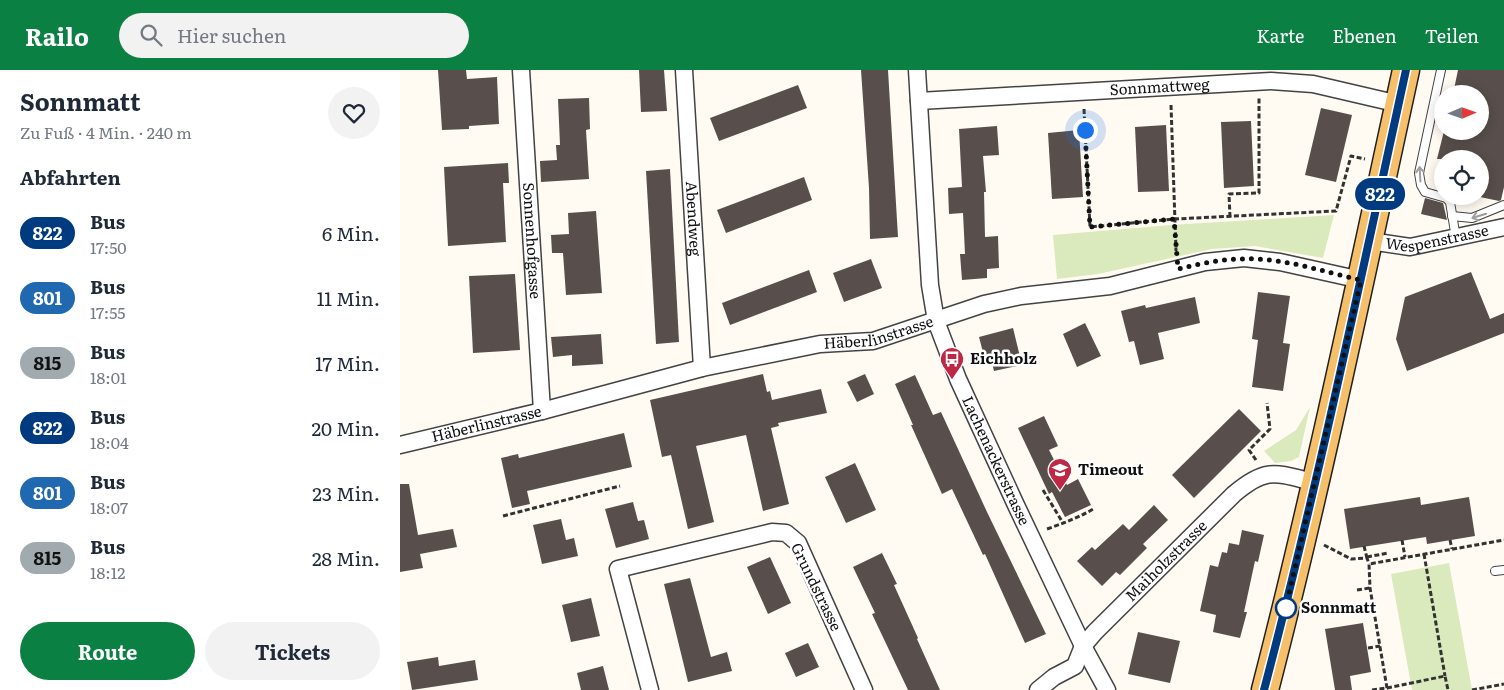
<!DOCTYPE html>
<html lang="de">
<meta charset="utf-8">
<style>
:root{--surface:#fff;--page:#f2f2f3;--text:#1f2937;--muted:#747a83;--accent:#0b8043}
body{margin:0;font-family:Literata,serif;background:var(--page);color:var(--text);height:100vh;display:flex;flex-direction:column;font-size:19px;white-space:nowrap}
*{box-sizing:border-box;margin:0}
p{font-size:16px;color:var(--muted)}
.icon{flex:none;width:28px;height:28px;fill:none;stroke:currentColor;stroke-width:2;stroke-linecap:round;stroke-linejoin:round}
.map{position:relative;flex:1;overflow:hidden}
.drawer{display:flex;flex-direction:column;background:var(--surface);width:400px}
.drawer>*{flex:none}
.badge{padding:0 10px;border-radius:16px;font-size:18px;line-height:32px}
.needle{width:32px;rotate:88deg}
.tools{position:absolute;left:1034px;top:15px;display:grid;gap:10px}
.tools a{display:grid;place-items:center;width:55px;height:55px;border-radius:50%;background:var(--surface);box-shadow:0 2px 12px #0003;font-size:25px}
.you{position:absolute;width:25px;height:25px;margin:-12px;border:4px solid #fff;border-radius:50%;background:#1a73e8;box-shadow:0 0 0 8px #1a73e833}
.map>.badge{position:absolute;translate:-50% -50%;box-shadow:0 0 0 2px #fff}
h2{padding:0 20px;font-size:19px;line-height:45px}
.round{display:grid;place-items:center;flex:none;width:52px;height:52px;border-radius:26px;background:var(--page)}
.headline{display:flex;align-items:center;justify-content:space-between;height:85px;padding:0 20px}
h1{font-size:24px;font-weight:700;line-height:38px}
.cta{display:flex;gap:10px;margin-top:auto;padding:10px 20px}
.cta a{flex:1;height:58px;border-radius:30px;background:var(--accent);color:#fff;font-size:20px;font-weight:700;line-height:58px;text-align:center}
.cta a+a{background:var(--page);color:var(--text)}
ul{padding:0;list-style:none}
li{display:flex;align-items:center;gap:15px;height:65px;padding:0 20px}
li div{flex:1}
li b{display:block;font-size:19px}
li em{font-style:normal}
li .badge{min-width:55px;font-weight:700;text-align:center}
header{display:flex;align-items:center;gap:30px;box-sizing:border-box;height:70px;padding:0 25px;background:var(--accent);color:#fff}
header strong{font-size:24px}
nav{display:flex;gap:28px;margin-inline-start:auto;font-size:18px}
.search{width:350px;height:45px;background:var(--page);display:flex;align-items:center;gap:12px;box-sizing:border-box;padding:0 18px;border-radius:28px;color:var(--muted);font-size:19px}
main{display:flex;flex:1;min-height:0}
.map>svg:first-child{display:block}
.green{fill:#daeabc}
.building{fill:#584f4c}
.lines{fill:none;stroke-linecap:round;stroke-linejoin:round}
.lane-casing{stroke:#434343;stroke-width:10}
.street-casing{stroke:#434343;stroke-width:19}
.primary-casing{stroke:#212121;stroke-width:29}
.path{stroke:#323232;stroke-width:3;stroke-dasharray:5 2.5;stroke-linecap:butt}
.lane{stroke:#fff;stroke-width:8}
.street{stroke:#fff;stroke-width:16}
.primary{stroke:#f6c06b;stroke-width:26}
.oneway{stroke:#9f9f9f}
.line-casing{stroke:#fff;stroke-width:11}
.line{stroke:#003b80;stroke-width:8}
.walk{stroke:#101010;stroke-width:5;stroke-dasharray:0 9}
.stop-dot{fill:#fff;stroke:#003b80;stroke-width:2.5}
.labels{text-anchor:middle;stroke-width:5;stroke-linejoin:round;paint-order:stroke}
.street-label{font-size:15px;fill:#101010;stroke:#fff}
.poi-label{font-size:15px;font-weight:bold;fill:#101010;stroke:#fff;text-anchor:start}
.stop-label{font-size:15px;font-weight:bold;fill:#101010;stroke:#fff;text-anchor:start}
</style>
<header>
<strong>Railo</strong>
<div class="search"><svg class="icon" aria-label="search" viewBox="0 0 24 24"><circle cx="10" cy="10" r="6"/><path d="M15 15l6 6"/></svg>Hier suchen</div>
<nav><a>Karte</a><a>Ebenen</a><a>Teilen</a></nav>
</header>
<main>
<section class="drawer">
<div class="headline"><div><h1>Sonnmatt</h1><p>Zu Fuß · 4 Min. · 240 m</p></div><a class="round"><svg class="icon" aria-label="heart" viewBox="0 0 24 24"><path d="M12 20l-8-8c-3-5 5-10 8-4 3-6 11-1 8 4z"/></svg></a></div>
<h2>Abfahrten</h2>
<ul>
<li><span class="badge" style="background:#003b80;color:#fff">822</span><div><b>Bus</b><p>17:50</p></div><em>6 Min.</em></li>
<li><span class="badge" style="background:#2069b0;color:#fff">801</span><div><b>Bus</b><p>17:55</p></div><em>11 Min.</em></li>
<li><span class="badge" style="background:#a0aaaf;color:#111">815</span><div><b>Bus</b><p>18:01</p></div><em>17 Min.</em></li>
<li><span class="badge" style="background:#003b80;color:#fff">822</span><div><b>Bus</b><p>18:04</p></div><em>20 Min.</em></li>
<li><span class="badge" style="background:#2069b0;color:#fff">801</span><div><b>Bus</b><p>18:07</p></div><em>23 Min.</em></li>
<li><span class="badge" style="background:#a0aaaf;color:#111">815</span><div><b>Bus</b><p>18:12</p></div><em>28 Min.</em></li>
</ul>
<div class="cta"><a>Route</a><a>Tickets</a></div>
</section>
<div class="map">
<svg width="1104" height="620" viewBox="0 0 1104 620">
<rect width="100%" height="100%" fill="#fffbf3"/>
<g class="green">
<path d="M 934,145 L 923,188 L 855,176 L 812,179 L 698,204 L 657,209 L 653,165 L 771,155 Z"/>
<path d="M 910,337 L 899,387 L 891,391 L 875,393 L 864,381 L 896,360 Z"/>
<path d="M 1049,493 L 1072,620 L 1012,620 L 991,504 Z"/>
</g>
<g class="building">
<path d="M 38,0 L 66,0 L 67,9 L 97,7 L 99,54 L 69,56 L 69,59 L 42,60 Z"/>
<path d="M 239,0 L 264,0 L 267,41 L 241,42 Z"/>
<path d="M 461,0 L 488,0 L 498,167 L 470,169 L 469,118 Z"/>
<path d="M 1058,0 L 1104,0 L 1104,117 L 1101,130 L 1099,131 L 1080,127 L 1080,89 L 1037,89 L 1044,61 L 1080,61 L 1080,24 L 1053,24 Z"/>
<path d="M 398,15 L 407,38 L 319,71 L 310,48 Z"/>
<path d="M 189,28 L 190,59 L 186,60 L 189,109 L 141,112 L 140,91 L 157,90 L 156,75 L 160,75 L 158,29 Z"/>
<path d="M 921,38 L 952,45 L 936,112 L 905,105 Z"/>
<path d="M 851,51 L 854,116 L 824,118 L 821,52 Z"/>
<path d="M 766,55 L 769,121 L 738,122 L 735,57 Z"/>
<path d="M 597,56 L 599,85 L 583,86 L 586,122 L 584,122 L 585,167 L 598,166 L 599,198 L 587,199 L 587,208 L 562,210 L 560,184 L 565,184 L 563,143 L 549,144 L 548,118 L 562,117 L 559,59 Z"/>
<path d="M 679,60 L 683,127 L 652,129 L 648,63 Z"/>
<path d="M 108,93 L 109,113 L 103,113 L 106,172 L 48,176 L 44,97 Z"/>
<path d="M 270,99 L 279,272 L 256,274 L 246,101 Z"/>
<path d="M 404,107 L 412,130 L 326,163 L 317,140 Z"/>
<path d="M 1025,128 L 1043,133 L 1047,150 L 1021,144 Z"/>
<path d="M 196,141 L 202,223 L 166,225 L 163,183 L 152,183 L 151,165 L 169,164 L 168,143 Z"/>
<path d="M 471,189 L 482,218 L 444,232 L 433,203 Z"/>
<path d="M 409,200 L 417,222 L 330,255 L 322,233 Z"/>
<path d="M 1071,202 L 1090,249 L 1104,243 L 1104,263 L 1007,301 L 996,269 L 1005,227 Z"/>
<path d="M 115,204 L 120,280 L 73,283 L 69,206 Z"/>
<path d="M 858,222 L 890,226 L 883,273 L 890,274 L 883,321 L 852,317 L 858,270 L 852,269 Z"/>
<path d="M 795,227 L 800,253 L 758,263 L 764,289 L 740,295 L 734,271 L 729,272 L 721,241 L 745,235 L 746,238 Z"/>
<path d="M 685,253 L 701,286 L 677,297 L 663,264 Z"/>
<path d="M 613,258 L 622,295 L 594,301 L 592,293 L 586,294 L 579,267 Z"/>
<path d="M 201,264 L 203,294 L 172,296 L 172,285 L 153,287 L 151,267 Z"/>
<path d="M 363,304 L 367,322 L 370,321 L 372,330 L 421,319 L 427,343 L 378,353 L 379,356 L 371,358 L 389,434 L 363,441 L 346,365 L 296,376 L 314,452 L 288,459 L 271,385 L 262,387 L 250,330 Z"/>
<path d="M 465,304 L 474,324 L 457,332 L 447,312 Z"/>
<path d="M 515,305 L 533,345 L 541,342 L 587,442 L 646,564 L 625,573 L 585,484 L 583,485 L 552,419 L 542,424 L 511,355 L 513,355 L 495,314 Z"/>
<path d="M 839,339 L 861,361 L 794,428 L 772,405 Z"/>
<path d="M 644,346 L 658,376 L 649,380 L 667,415 L 678,409 L 691,435 L 665,447 L 652,422 L 649,424 L 618,358 Z"/>
<path d="M 224,363 L 232,397 L 127,421 L 130,434 L 112,438 L 101,388 L 118,384 L 119,388 Z"/>
<path d="M 455,393 L 476,440 L 446,453 L 425,407 Z"/>
<path d="M 0,414 L 9,414 L 18,465 L 53,459 L 57,477 L 20,484 L 23,498 L 0,502 Z"/>
<path d="M 1020,427 L 1021,435 L 1069,427 L 1075,466 L 1027,474 L 1026,467 L 950,479 L 944,439 Z"/>
<path d="M 233,432 L 238,451 L 244,450 L 249,469 L 216,478 L 205,439 Z"/>
<path d="M 754,435 L 768,450 L 743,474 L 747,478 L 720,505 L 716,502 L 702,516 L 677,491 L 692,477 L 695,480 L 723,454 L 729,460 Z"/>
<path d="M 161,449 L 166,470 L 174,468 L 178,486 L 142,494 L 133,455 Z"/>
<path d="M 842,460 L 864,465 L 858,492 L 855,491 L 844,542 L 847,542 L 840,568 L 813,562 L 816,545 L 800,541 L 810,495 L 818,497 L 822,482 L 827,483 L 829,473 L 839,475 Z"/>
<path d="M 482,483 L 497,514 L 494,515 L 518,568 L 517,569 L 540,620 L 508,620 L 472,544 L 475,543 L 453,497 Z"/>
<path d="M 370,487 L 391,533 L 368,544 L 347,497 Z"/>
<path d="M 290,508 L 311,587 L 327,582 L 332,601 L 288,612 L 264,514 Z"/>
<path d="M 191,528 L 200,566 L 171,572 L 162,535 Z"/>
<path d="M 963,553 L 971,602 L 950,606 L 952,620 L 935,620 L 925,559 Z"/>
<path d="M 738,562 L 780,571 L 770,613 L 728,604 Z"/>
<path d="M 408,573 L 419,597 L 396,607 L 385,583 Z"/>
<path d="M 38,587 L 39,596 L 75,590 L 78,610 L 12,620 L 7,592 Z"/>
<path d="M 203,596 L 209,620 L 181,620 L 177,603 Z"/>
</g>
<g class="lines">
<g class="lane-casing">
<g id="lane">
<path d="M 1041,0 L 1019,103 L 1021,115 L 1025,122 L 1046,128 L 1050,132 L 1056,168"/>
<path d="M 1052,146 L 1072,148 L 1104,135"/>
<path d="M 1095,501 L 1104,500"/>
</g>
</g>
<g class="street-casing">
<g id="street">
<path id="s1" d="M 121,0 L 142,341"/>
<path id="s2" d="M 284,0 L 302,298"/>
<path id="s3" d="M 517,0 L 530,215 L 536,251 L 558,309 L 615,433 L 683,576 L 707,620"/>
<path id="s4" d="M 519,31 L 871,11 L 913,14 L 999,34"/>
<path id="s5" d="M 970,171 L 1010,177 L 1104,157"/>
<path id="s6" d="M 0,375 L 142,341 L 302,298 L 420,274 L 473,271 L 584,234 L 621,226 L 710,216 L 805,192 L 844,188 L 880,192 L 961,210"/>
<path d="M 250,620 L 218,499 L 372,462 L 386,463 L 398,473 L 464,620"/>
<path id="s7" d="M 638,620 L 654,607 L 675,596 L 683,576 L 695,562 L 834,424 C 867,396 876,403 916,413"/>
</g>
</g>
<g class="primary-casing">
<path id="primary" d="M 865,620 C 918,415 961,207 1006,0"/>
</g>
<g class="path">
<path d="M 771,35 L 776,181"/>
<path d="M 684,39 L 690,157 L 774,149 L 936,141 L 951,86 L 965,89"/>
<path d="M 830,147 L 829,124 L 859,123 L 859,28"/>
<path d="M 856,390 L 849,380 L 870,359 L 867,333"/>
<path d="M 643,420 L 663,453"/>
<path d="M 103,446 L 220,416"/>
<path d="M 647,459 C 664,453 680,447 695,438"/>
<path d="M 1002,470 L 1005,487"/>
<path d="M 1050,470 L 1052,479"/>
<path d="M 924,475 L 951,489 L 967,488 L 969,494"/>
<path d="M 964,476 L 967,488"/>
<path d="M 1024,484 L 1045,606"/>
<path d="M 967,487 L 988,483"/>
<path d="M 957,520 L 970,518"/>
<path d="M 968,578 L 980,576"/>
<path d="M 987,618 L 1045,606 L 1048,620"/>
<path d="M 972,620 L 987,618 L 970,518 L 969,494 L 1104,470"/>
<path d="M 1072,620 L 1104,614"/>
</g>
<use href="#lane" class="lane"/>
<use href="#street" class="street"/>
<use href="#primary" class="primary"/>
</g>
<defs><path id="oneway-shaft" d="M-6 0H5M1.5-3L5.5 0L1.5 3" fill="none" stroke-width="1.6" stroke-linecap="round" stroke-linejoin="round" transform="scale(1.25)"/></defs>
<g class="oneway">
<use href="#oneway-shaft" transform="translate(1020 104) rotate(-93)"/>
<use href="#oneway-shaft" transform="translate(1079 146) rotate(163)"/>
</g>
<g class="lines">
<g class="line-casing">
<path id="line" d="M 864,620 C 918,415 961,207 1006,0"/>
</g>
<use href="#line" class="line"/>
<path class="walk" d="M 685,60 L 690,157 L 774,149 L 778,199 C 799,194 821,189 843,189 C 881,187 924,202 961,210 L 885,541 L 886,538"/>
</g>
<defs>
<g id="bus-pin" transform="scale(1.25)"><path d="M0 17L-7.5 6A9.5 9.5 0 1 1 7.5 6Z" fill="#bf2845" stroke="#fff"/><path d="M-5-6H5V4H4V6H2V4H-2V6H-4V4H-5ZM-3.5-4V0h7V-4ZM-3.5 1.2v1.5H-2V1.2ZM2 1.2v1.5H3.5V1.2Z" fill="#fff"/></g>
<g id="school-pin" transform="scale(1.25)"><path d="M0 17L-7.5 6A9.5 9.5 0 1 1 7.5 6Z" fill="#bf2845" stroke="#fff"/><path d="M0-5L7-2L0 1L-7-2ZM-4 1L0 2.5L4 1V4Q0 6-4 4Z" fill="#fff"/></g>
</defs>
<g fill-rule="evenodd">
<use href="#bus-pin" x="552" y="289"/>
<use href="#school-pin" x="660" y="400"/>
</g>
<circle class="stop-dot" cx="886" cy="538" r="10"/>
<g class="labels">
<g class="street-label">
<text dy="5" stroke="none"><textPath href="#s4" startOffset="241">Sonnmattweg</textPath></text>
<text dy="5" stroke="none"><textPath href="#s2" startOffset="149">Abendweg</textPath></text>
<text dy="5" stroke="none"><textPath href="#s5" startOffset="68">Wespenstrasse</textPath></text>
<text dy="5" stroke="none"><textPath href="#s1" startOffset="171">Sonnenhofgasse</textPath></text>
<text dy="5" stroke="none"><textPath href="#s6" startOffset="492">Häberlinstrasse</textPath></text>
<text dy="5" stroke="none"><textPath href="#s6" startOffset="89">Häberlinstrasse</textPath></text>
<text dy="5" stroke="none"><textPath href="#s3" startOffset="404">Lachenackerstrasse</textPath></text>
<text dy="5" stroke="none"><textPath href="#s7" startOffset="185">Maiholzstrasse</textPath></text>
<text transform="translate(416 517) rotate(64)" y="5">Grundstrasse</text>
</g>
<g class="poi-label">
<text x="570" y="294">Eichholz</text>
<text x="678" y="405">Timeout</text>
</g>
<g class="stop-label">
<text x="901" y="543">Sonnmatt</text>
</g>
</g>
</svg>
<div class="tools">
<a><svg class="needle" viewBox="-14 -14 28 28"><path d="M0-13l5 13h-10z" fill="#e53935"/><path d="M0 13l5-13h-10z" fill="#747a83"/></svg></a>
<a><svg class="icon" aria-label="locate" viewBox="0 0 24 24"><circle cx="12" cy="12" r="6"/><path d="M12 2v4M12 18v4M2 12h4M18 12h4"/></svg></a>
</div>
<div class="you" style="left:685px;top:60px"></div>
<b class="badge" style="left:980px;top:124px;background:#003b80;color:#fff">822</b>
</div>
</main>
